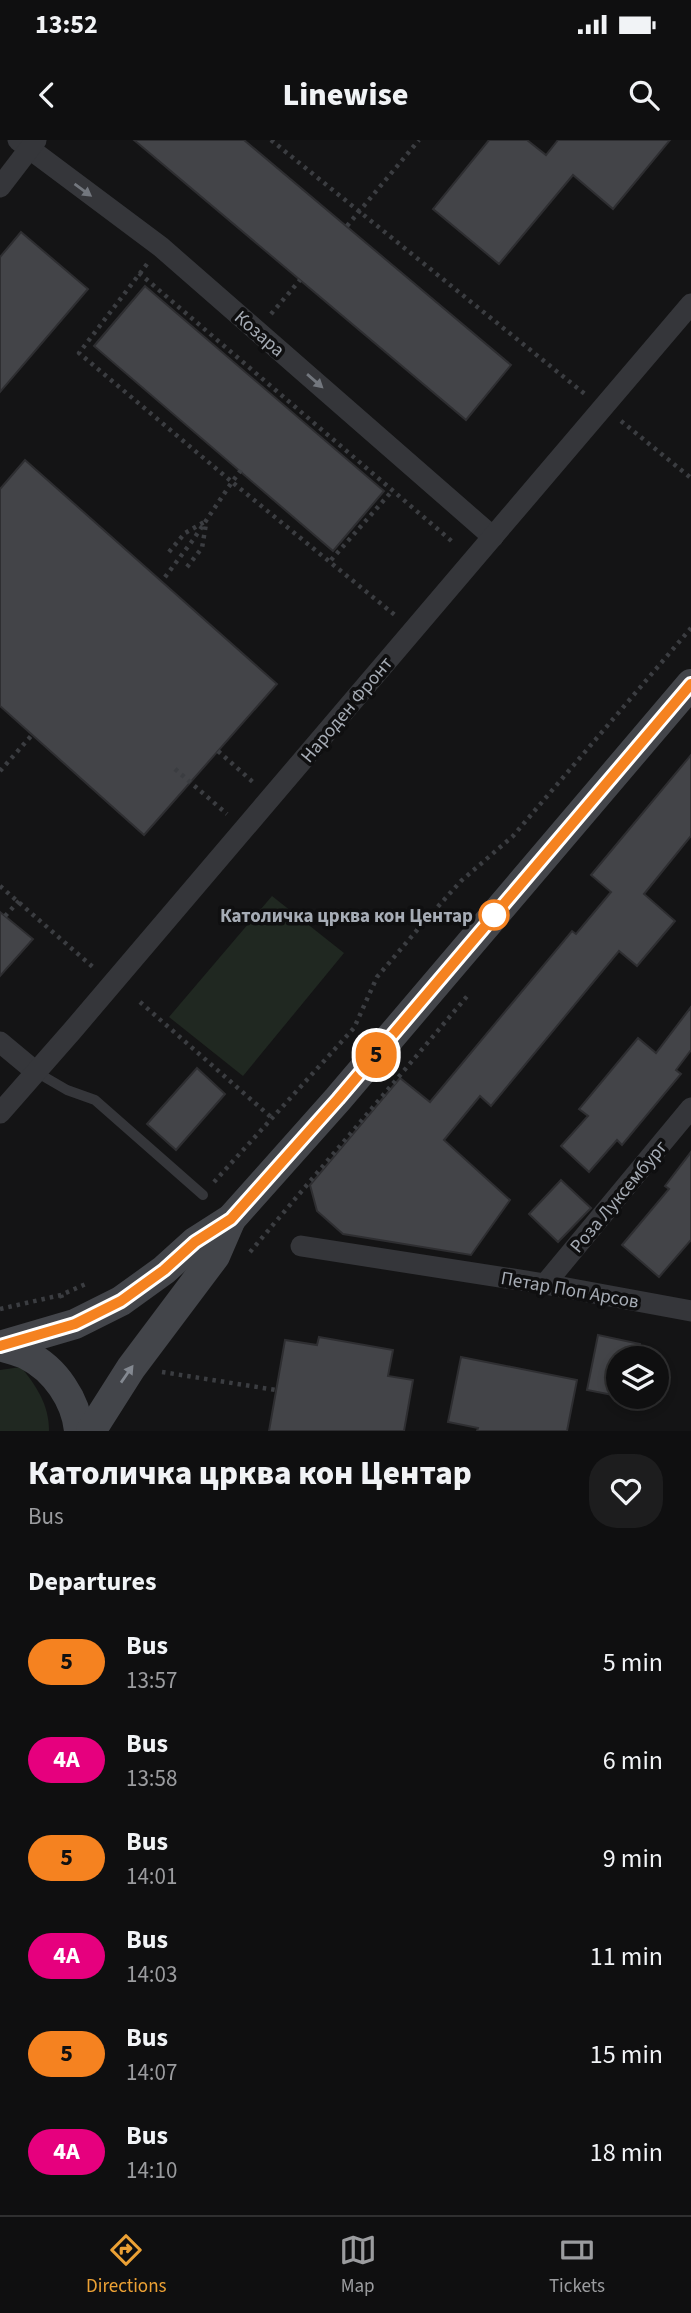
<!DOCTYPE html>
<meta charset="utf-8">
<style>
:root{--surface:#0f0f10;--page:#1d1d1e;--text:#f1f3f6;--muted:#9b9c9f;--line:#2f2f30;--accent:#eca135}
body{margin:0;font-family:"Source Sans 3",sans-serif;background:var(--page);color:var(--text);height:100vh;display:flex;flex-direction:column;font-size:26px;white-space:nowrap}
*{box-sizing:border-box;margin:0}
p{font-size:23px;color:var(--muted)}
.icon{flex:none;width:38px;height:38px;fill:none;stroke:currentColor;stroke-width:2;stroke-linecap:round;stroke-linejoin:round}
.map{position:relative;height:1291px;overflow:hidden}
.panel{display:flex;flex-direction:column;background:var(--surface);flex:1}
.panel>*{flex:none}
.badge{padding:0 14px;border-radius:23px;font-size:24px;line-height:46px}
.fabs{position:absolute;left:606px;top:1206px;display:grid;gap:14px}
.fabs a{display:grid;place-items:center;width:63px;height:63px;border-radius:50%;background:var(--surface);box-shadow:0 4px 10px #0003,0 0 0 2px var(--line);font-size:35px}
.map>.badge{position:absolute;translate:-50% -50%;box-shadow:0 0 0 4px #fff}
h2{padding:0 28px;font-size:26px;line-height:63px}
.round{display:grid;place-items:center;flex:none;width:74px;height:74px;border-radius:28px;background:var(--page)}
.summary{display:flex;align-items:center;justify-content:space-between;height:119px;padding:0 28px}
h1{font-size:33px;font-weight:800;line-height:52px}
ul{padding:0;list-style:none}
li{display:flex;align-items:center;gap:21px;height:98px;padding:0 28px}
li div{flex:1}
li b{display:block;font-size:26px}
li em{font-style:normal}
li .badge{min-width:77px;font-weight:700;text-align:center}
.status{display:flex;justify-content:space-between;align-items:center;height:49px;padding:0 35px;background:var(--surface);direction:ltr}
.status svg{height:19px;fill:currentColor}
header{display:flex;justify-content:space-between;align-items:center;height:91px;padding:0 28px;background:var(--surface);font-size:32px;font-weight:800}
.tab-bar{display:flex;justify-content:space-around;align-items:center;height:98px;border-top:2px solid var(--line);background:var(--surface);font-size:19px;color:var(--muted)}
.tab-bar a{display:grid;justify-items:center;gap:4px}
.tab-bar .active{color:var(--accent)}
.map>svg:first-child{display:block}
.green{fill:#202821}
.building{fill:#434448;stroke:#2e2e31;stroke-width:2}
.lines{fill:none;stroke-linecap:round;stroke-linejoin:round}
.path{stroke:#3b3d41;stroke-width:4.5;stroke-dasharray:3.5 5;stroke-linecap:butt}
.lane{stroke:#35363a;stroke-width:10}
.street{stroke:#35363a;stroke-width:21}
.secondary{stroke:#43454a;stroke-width:30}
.oneway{fill:#73777e}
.oneway2{fill:#838890}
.line-casing{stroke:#fff;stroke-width:16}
.line{stroke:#f58220;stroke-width:10}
.stop-dot{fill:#fff;stroke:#f58220;stroke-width:3.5}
.labels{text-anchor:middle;stroke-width:7;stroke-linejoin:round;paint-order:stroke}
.street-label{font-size:19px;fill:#a6acb5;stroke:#0f0f10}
.stop-label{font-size:19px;font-weight:bold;fill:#a6acb5;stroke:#0f0f10;text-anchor:end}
</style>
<div class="status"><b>13:52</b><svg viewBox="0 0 49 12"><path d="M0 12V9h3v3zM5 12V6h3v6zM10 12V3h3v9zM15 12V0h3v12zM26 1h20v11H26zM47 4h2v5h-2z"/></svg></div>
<header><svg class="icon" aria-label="back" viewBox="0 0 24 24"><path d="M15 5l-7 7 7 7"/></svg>Linewise<svg class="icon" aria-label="search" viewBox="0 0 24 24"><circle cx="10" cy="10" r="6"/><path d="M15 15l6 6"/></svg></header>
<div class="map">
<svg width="691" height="1291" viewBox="0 0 691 1291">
<rect width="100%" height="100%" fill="#141415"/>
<g class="green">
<path d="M 272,756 L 344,813 L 243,936 L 169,877 Z"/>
<path d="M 21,1227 C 37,1247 49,1265 49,1291 L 0,1291 L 0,1230 Z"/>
</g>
<g class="building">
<path d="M 134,0 L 244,0 L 511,225 L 466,280 Z"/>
<path d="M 489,0 L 527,0 L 546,15 L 558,0 L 670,0 L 613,69 L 573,35 L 499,124 L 433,69 Z"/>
<path d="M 21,92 L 88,149 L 0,252 L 0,117 Z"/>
<path d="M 145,146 L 384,351 L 333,411 L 94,206 Z"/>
<path d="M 25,320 L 277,544 L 144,695 L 0,566 L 0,349 Z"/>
<path d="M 691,615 L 691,696 L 644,754 L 675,781 L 637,826 L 619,811 L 491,966 L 480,956 L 444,1000 L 510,1060 L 471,1115 L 343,1094 L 317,1071 L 310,1045 L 400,938 L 430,962 L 572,791 L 576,794 L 611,752 L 591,735 Z"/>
<path d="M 0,772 L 33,799 L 0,836 Z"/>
<path d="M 691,867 L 691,910 L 676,930 L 681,934 L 622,1005 L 617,1000 L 589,1032 L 561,1006 L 588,976 L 579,969 L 638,898 L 656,913 Z"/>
<path d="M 197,928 L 225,954 L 176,1010 L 147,984 Z"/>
<path d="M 691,1012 L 691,1100 L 659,1137 L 622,1105 L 669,1049 L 665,1046 Z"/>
<path d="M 561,1040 L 591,1068 L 558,1102 L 529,1074 Z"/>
<path d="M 598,1195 L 640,1204 L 637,1218 L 618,1218 L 618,1256 L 587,1250 Z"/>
<path d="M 319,1197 L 393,1210 L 388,1236 L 413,1240 L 404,1291 L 269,1291 L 285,1200 L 317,1205 Z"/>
<path d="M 461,1217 L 577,1240 L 567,1291 L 477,1291 L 478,1288 L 448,1282 Z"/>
</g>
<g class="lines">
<g class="path">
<path d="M 271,0 L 586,255"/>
<path d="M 347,86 L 419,0"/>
<path d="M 147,124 L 79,213 L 232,342 L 193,400 L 162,441"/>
<path d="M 139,133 L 455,404"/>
<path d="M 271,174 L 300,140"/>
<path d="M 621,281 L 691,338"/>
<path d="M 241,330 L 232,342 L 396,476"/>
<path d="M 169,412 L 185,393 L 206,381"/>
<path d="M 331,420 L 393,350"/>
<path d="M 187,427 L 202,408 L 206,384"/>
<path d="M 218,611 L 254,643"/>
<path d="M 175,629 L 227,674"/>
<path d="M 0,631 L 32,595"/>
<path d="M 0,746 L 94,828"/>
<path d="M 5,776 L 19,761"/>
<path d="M 140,862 L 272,978"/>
<path d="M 214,1042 L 354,888 L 377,837 L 424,782 L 461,741 L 513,696 L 691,488"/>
<path d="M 250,1112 L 469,854"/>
<path d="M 62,1158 L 61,1155 L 88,1143"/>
<path d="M 0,1169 L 61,1155"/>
<path d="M 162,1232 L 276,1250"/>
</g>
<path class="lane" d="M 36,932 L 67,950 L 95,960 L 203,1055"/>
<g class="street">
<path d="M 18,0 L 161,107 L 493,397"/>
<path d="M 0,47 L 36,0"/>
<path d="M 0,902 L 36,932"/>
<path d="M 0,973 L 72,891 L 691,164"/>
<path d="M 301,1106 L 545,1144 L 691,1171"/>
<path d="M 545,1144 L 691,968"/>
</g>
<g class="secondary">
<path d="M 0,1206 L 75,1184 L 121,1161 L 164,1130 L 195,1102 L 231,1079 L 338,959 L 691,544"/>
<path d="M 0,1206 C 9,1209 19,1211 27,1215 C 55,1229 76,1260 79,1291"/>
<path d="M 91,1291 L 131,1228 L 215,1116 L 231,1079"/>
</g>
</g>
<defs><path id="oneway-solid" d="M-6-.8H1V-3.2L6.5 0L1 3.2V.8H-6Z" transform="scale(1.75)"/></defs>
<g class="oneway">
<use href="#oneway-solid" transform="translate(83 50) rotate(36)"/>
<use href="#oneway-solid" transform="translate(315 241) rotate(41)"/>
</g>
<use class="oneway2" href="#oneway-solid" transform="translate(127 1234) rotate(-55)"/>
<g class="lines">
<g class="line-casing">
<path id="line" d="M 0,1206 L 75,1184 L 121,1161 L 164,1130 L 195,1102 L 231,1079 L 338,959 L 691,544"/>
</g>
<use href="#line" class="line"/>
</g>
<circle class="stop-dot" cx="494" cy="775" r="14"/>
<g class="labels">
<g class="street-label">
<text transform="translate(260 193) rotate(41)" y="7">Козара</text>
<text transform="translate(346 569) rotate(-50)" y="7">Народен Фронт</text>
<text transform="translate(618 1056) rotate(-50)" y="7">Роза Луксембург</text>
<text transform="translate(570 1149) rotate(10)" y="7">Петар Поп Арсов</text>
</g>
<g class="stop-label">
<text x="473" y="782">Католичка црква кон Центар</text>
</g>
</g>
</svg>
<div class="fabs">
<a><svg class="icon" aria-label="layers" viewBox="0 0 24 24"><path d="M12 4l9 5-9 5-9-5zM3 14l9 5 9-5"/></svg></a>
</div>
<b class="badge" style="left:376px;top:915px;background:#f58220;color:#111">5</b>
</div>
<section class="panel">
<div class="summary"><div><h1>Католичка црква кон Центар</h1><p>Bus</p></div><a class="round"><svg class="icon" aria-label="heart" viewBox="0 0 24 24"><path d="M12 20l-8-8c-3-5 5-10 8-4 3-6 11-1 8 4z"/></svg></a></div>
<h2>Departures</h2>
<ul>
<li><span class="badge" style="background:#f58220;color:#111">5</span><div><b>Bus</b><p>13:57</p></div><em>5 min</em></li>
<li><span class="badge" style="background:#e6007e;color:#fff">4A</span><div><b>Bus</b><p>13:58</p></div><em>6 min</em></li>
<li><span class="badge" style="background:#f58220;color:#111">5</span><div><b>Bus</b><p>14:01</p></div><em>9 min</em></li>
<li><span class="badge" style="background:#e6007e;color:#fff">4A</span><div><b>Bus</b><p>14:03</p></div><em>11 min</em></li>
<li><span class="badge" style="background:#f58220;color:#111">5</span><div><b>Bus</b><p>14:07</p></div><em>15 min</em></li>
<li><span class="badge" style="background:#e6007e;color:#fff">4A</span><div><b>Bus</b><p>14:10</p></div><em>18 min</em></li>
</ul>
</section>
<nav class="tab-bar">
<a class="active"><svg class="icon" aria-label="directions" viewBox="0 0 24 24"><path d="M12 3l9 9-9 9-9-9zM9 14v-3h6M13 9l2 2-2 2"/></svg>Directions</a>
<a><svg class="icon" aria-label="map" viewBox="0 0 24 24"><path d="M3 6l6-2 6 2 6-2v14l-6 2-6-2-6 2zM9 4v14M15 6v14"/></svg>Map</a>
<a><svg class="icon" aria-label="tickets" viewBox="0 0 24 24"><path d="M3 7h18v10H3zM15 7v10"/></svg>Tickets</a>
</nav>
